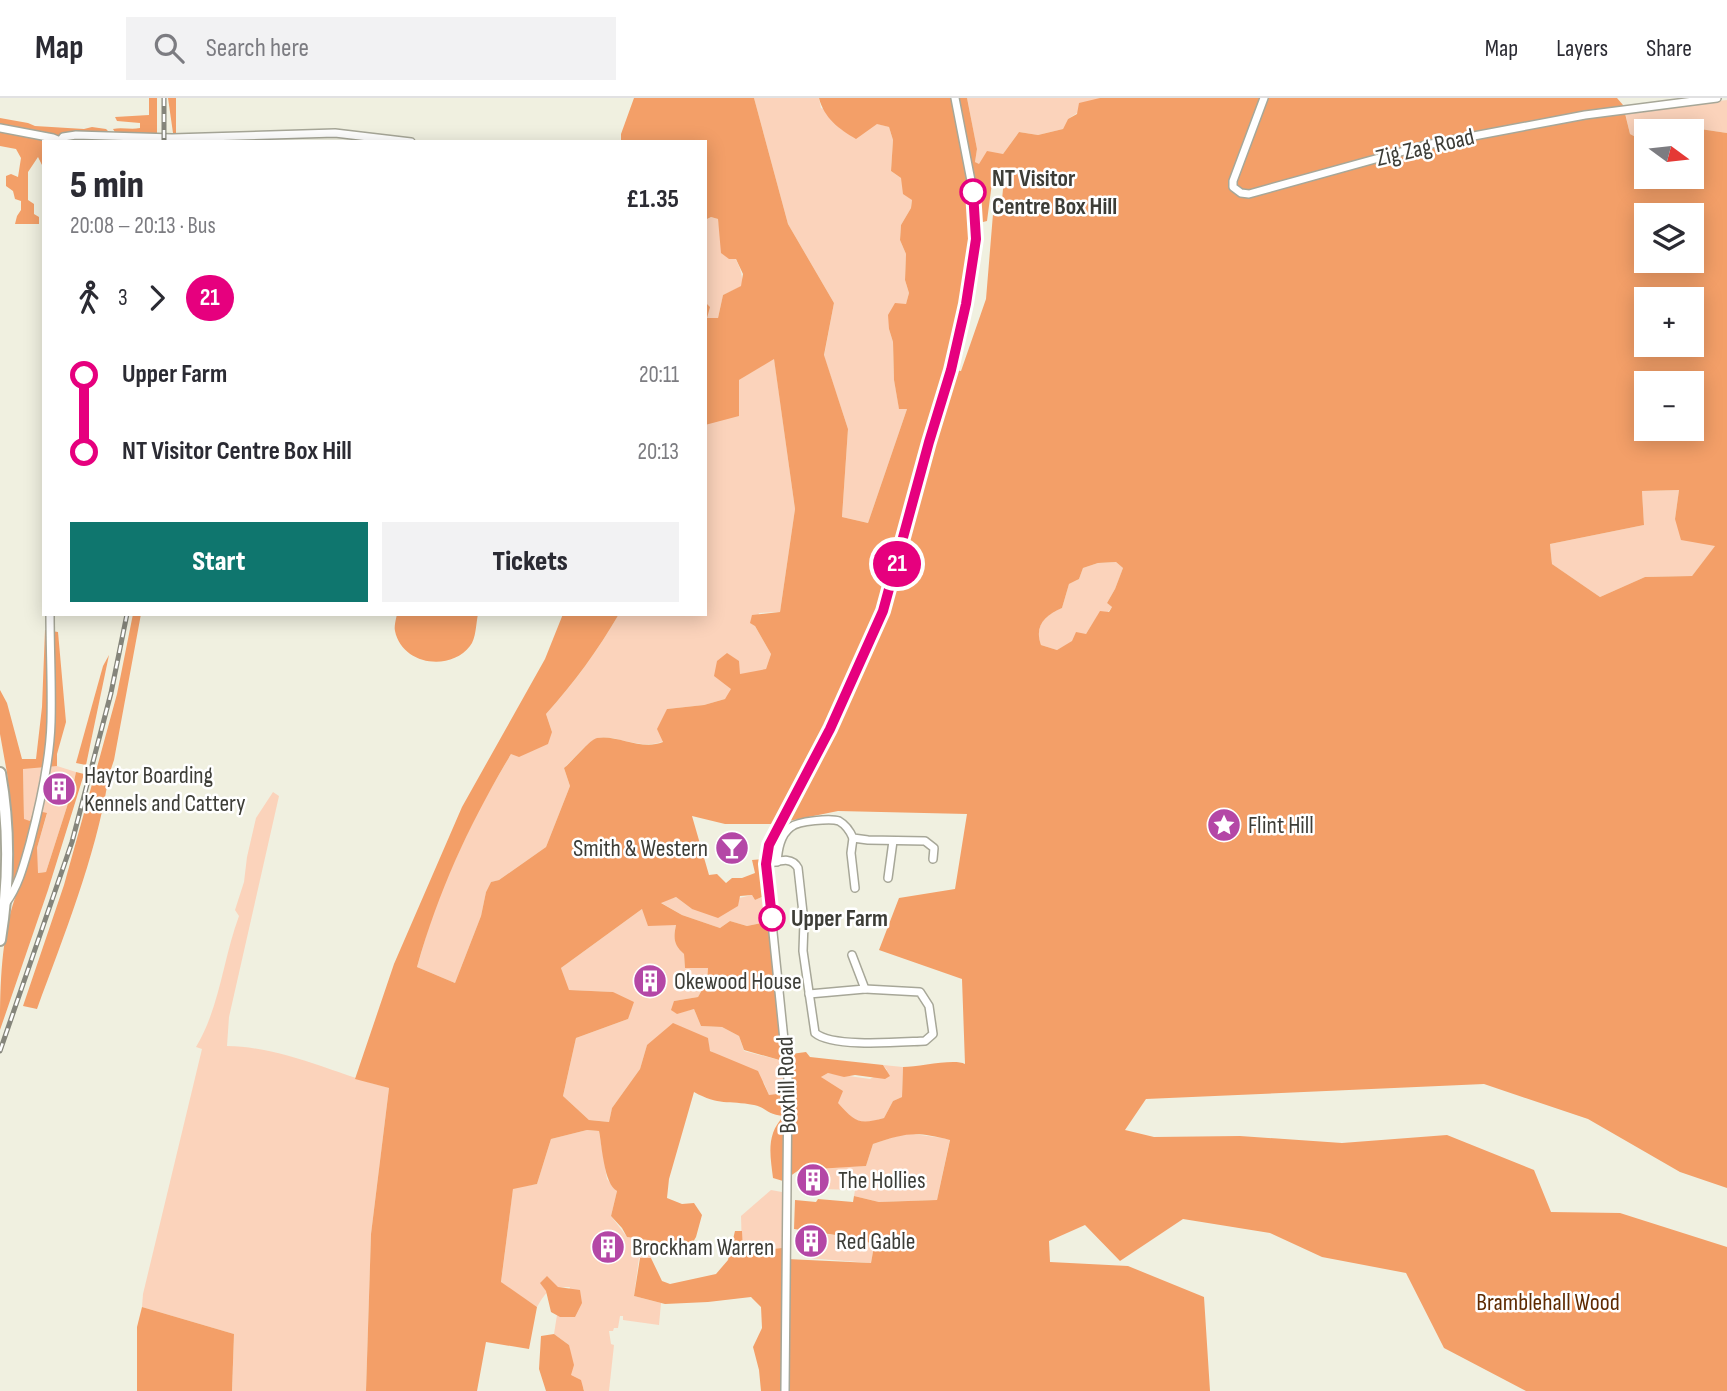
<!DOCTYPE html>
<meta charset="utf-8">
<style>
:root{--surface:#fff;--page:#f2f2f3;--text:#2b2b33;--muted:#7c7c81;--line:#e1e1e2;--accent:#0f766e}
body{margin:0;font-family:"Sofia Sans Condensed",sans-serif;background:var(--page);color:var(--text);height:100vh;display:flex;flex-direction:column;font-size:26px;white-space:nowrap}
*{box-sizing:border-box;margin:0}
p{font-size:23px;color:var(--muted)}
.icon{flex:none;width:38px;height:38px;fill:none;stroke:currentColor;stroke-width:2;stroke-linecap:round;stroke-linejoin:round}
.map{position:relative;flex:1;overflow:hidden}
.panel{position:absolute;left:42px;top:42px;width:665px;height:476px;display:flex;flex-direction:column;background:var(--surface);border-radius:0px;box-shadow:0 4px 18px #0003}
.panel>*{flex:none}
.badge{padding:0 14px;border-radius:23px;font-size:24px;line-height:46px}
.needle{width:46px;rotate:105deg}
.controls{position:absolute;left:1634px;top:21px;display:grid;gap:14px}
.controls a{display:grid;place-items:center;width:70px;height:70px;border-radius:0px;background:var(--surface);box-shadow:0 4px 18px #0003;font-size:35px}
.map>.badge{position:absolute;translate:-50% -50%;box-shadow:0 0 0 4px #fff}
.legs{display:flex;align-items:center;gap:10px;height:77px;padding:0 28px;font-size:23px}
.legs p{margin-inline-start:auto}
.overview{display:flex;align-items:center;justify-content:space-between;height:119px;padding:0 28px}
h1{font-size:38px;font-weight:800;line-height:52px}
.primary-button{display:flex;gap:14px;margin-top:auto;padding:14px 28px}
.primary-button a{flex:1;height:80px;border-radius:0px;background:var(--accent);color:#fff;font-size:28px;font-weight:800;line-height:80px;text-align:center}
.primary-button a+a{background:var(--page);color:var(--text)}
ul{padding:0 28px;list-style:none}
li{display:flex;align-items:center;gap:24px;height:77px;font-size:26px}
li i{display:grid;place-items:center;width:10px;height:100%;margin:0 9px;background:currentColor}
li i::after{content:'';width:18px;height:18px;margin:-9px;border:5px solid;border-radius:50%;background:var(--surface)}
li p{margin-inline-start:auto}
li:first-child i{background:linear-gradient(#0000 50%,currentColor 0)}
li:last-child i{background:linear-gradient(currentColor 50%,#0000 0)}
header{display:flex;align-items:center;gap:42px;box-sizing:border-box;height:98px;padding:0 35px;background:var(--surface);border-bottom:2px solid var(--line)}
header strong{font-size:33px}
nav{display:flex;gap:38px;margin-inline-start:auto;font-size:24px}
.search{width:490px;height:63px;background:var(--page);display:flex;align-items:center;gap:18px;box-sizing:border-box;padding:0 24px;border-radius:0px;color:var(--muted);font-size:26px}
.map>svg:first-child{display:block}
.green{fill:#fbd3bb}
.forest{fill:#f39f68;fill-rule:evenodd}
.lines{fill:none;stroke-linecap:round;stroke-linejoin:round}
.street-casing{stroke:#a7a798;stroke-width:10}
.primary-casing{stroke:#a7a798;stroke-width:14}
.street{stroke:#fff;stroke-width:7}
.primary{stroke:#fff;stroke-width:10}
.rail-casing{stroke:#85857b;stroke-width:5}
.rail{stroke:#fff;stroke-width:2.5;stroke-dasharray:8;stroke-linecap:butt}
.line-1-casing{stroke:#fff;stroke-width:16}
.line-1{stroke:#e6007e;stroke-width:10}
.stop-1-dot{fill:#fff;stroke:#e6007e;stroke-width:3.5}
.labels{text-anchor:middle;stroke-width:5;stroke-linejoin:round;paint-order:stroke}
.street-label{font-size:24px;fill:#3d3d37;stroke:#fff}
.stop-label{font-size:24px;font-weight:bold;fill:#3d3d37;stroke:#fff;text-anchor:start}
.poi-label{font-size:24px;fill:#3d3d37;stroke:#fff;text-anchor:start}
.park-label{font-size:24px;fill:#5e2a00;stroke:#fff}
</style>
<header>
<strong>Map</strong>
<div class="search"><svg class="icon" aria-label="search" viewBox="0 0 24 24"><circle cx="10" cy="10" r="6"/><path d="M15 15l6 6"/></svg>Search here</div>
<nav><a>Map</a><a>Layers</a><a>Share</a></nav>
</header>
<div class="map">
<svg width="1727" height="1293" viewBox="0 0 1727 1293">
<rect width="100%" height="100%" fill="#f0f0e0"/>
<g class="green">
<path d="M 754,0 L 819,0 L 821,10 L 889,29 L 893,42 L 891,73 L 901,80 L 912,102 L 911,110 L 901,127 L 900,142 L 906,156 L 905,182 L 909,195 L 906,206 L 889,231 L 893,244 L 894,282 L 899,310 L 907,311 L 868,425 L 842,419 L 848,331 L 824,258 L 834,205 L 788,126 Z"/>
<path d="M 967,0 L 1100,0 L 1068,21 L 1063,31 L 1038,37 L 1019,34 L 1003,56 L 979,67 L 975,64 L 977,51 Z"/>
<path d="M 1727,2 L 1727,35 L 1700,31 L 1692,35 L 1647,33 L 1647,45 L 1630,36 L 1625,14 Z"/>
<path d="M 711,119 L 718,121 C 721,149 745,162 742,188 L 723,197 L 718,220 L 707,221 L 705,122 Z"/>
<path d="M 774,260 L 795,411 L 780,514 L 759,515 L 755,528 L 771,556 L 766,571 L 725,601 L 704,607 L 667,611 L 664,643 C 641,653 617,636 598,640 C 589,642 572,663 564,670 L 570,688 L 546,749 L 499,782 L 491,784 L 486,794 L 481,818 L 455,885 L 417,869 L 431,821 L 445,784 L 479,711 L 511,656 L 552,634 L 546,616 C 574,585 598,552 619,516 L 705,516 L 705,327 L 739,282 Z"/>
<path d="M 1679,392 L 1675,421 L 1716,447 L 1692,478 L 1645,479 L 1600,499 L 1552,466 L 1550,446 L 1644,427 L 1642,393 Z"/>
<path d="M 1116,464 L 1123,470 L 1115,491 L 1107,505 L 1112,509 L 1108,514 L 1100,514 L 1086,536 L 1057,552 L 1041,547 C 1034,528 1045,517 1062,510 L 1069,486 L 1079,481 L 1083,470 L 1098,465 Z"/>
<path d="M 42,668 L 34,712 L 30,723 L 24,722 L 23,670 Z"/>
<path d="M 50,668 L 57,668 L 76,674 L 72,693 L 46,774 L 37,775 L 37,750 L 47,716 L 41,714 Z"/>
<path d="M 273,694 L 279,698 L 229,919 L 227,948 C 284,949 335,976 389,990 L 371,1136 L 366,1293 L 232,1293 L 234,1236 L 142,1209 L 143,1196 L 202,951 L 196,949 C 220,909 223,861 239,818 L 235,812 L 244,784 L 247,759 L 256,720 Z"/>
<path d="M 752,797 L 755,802 L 764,798 L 767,824 L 747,828 L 730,823 L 720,830 L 682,817 L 660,804 L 676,799 L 692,811 Z"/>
<path d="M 642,811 L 676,827 C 673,841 674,847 684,856 L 685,870 L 708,870 L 707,883 L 698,899 L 674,903 L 677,915 L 694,911 L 701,928 L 722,929 L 739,938 L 744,953 L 783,963 L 785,997 L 769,997 L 764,985 L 709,952 L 708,940 L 647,947 L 640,971 L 612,1010 L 609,1024 L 589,1022 L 563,998 L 576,940 L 628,921 L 613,894 L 568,892 L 561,870 Z"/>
<path d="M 883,967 L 903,969 L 902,999 L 893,1003 L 884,1020 C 879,1021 873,1024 868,1024 C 845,1026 831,995 821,979 L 828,975 L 870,981 L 887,972 Z"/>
<path d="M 587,1032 L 599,1033 L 607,1081 L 617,1093 L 611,1118 L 627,1139 L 656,1143 L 651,1160 L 639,1160 L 634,1198 L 661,1205 L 659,1227 L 623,1222 L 623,1218 L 620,1218 L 618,1230 L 614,1230 L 613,1233 L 609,1233 L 611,1246 L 614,1247 L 609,1293 L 584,1293 L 584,1291 L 571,1278 L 569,1247 L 554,1236 L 557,1217 L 561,1219 L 570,1189 C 550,1189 547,1192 537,1209 L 501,1185 L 513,1090 L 537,1086 L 551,1041 Z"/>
<path d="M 906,1035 L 950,1041 L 937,1102 L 879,1104 L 854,1098 L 855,1092 L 820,1091 L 821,1070 L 866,1068 L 873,1046 Z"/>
<path d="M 771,1092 L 782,1094 L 782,1150 L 742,1154 L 741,1118 Z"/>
<path d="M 818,1135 L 863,1141 L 874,1148 L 871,1165 L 807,1160 L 807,1154 L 818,1154 Z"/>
</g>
<g class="forest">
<path d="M 149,0 L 157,0 L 157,36 L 116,36 L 113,31 C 122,29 131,32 140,30 L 140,25 L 117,23 L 115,19 L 149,17 Z"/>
<path d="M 168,0 L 176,0 L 176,35 L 173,35 Z"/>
<path d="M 634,0 L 754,0 L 788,126 L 834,205 L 824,257 L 848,331 L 842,419 L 868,425 L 907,311 L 899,311 L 894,282 L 893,244 L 889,231 L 888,217 L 895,205 L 906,206 L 909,195 L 905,182 L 906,156 L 900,142 L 901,127 L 911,110 L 912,102 L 903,96 L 901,80 L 891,73 L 893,42 L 889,29 L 877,26 L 856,41 C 839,31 824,20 819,0 L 967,0 L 977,51 L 975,64 L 979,66 L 987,53 L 1003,56 L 1019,34 L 1038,37 L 1063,31 L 1068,21 L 1077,16 L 1079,5 L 1100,0 L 1617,0 L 1623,7 L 1630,36 L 1647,45 L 1647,79 L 1692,79 L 1692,35 L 1700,31 L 1727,35 L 1727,1090 L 1680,1074 L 1588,1021 L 1484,986 L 1146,1001 L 1125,1032 L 1154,1039 L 1240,1038 L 1342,1045 L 1447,1037 L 1534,1072 L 1551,1114 L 1620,1115 L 1727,1149 L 1727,1293 L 1526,1293 L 1444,1250 L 1406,1175 L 1322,1159 L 1270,1135 L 1183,1121 L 1120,1163 L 1085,1127 L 1049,1143 L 1050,1164 L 1128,1168 L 1204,1199 L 1210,1293 L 761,1293 L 759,1272 L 753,1249 L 762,1230 L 761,1209 L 751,1199 L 708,1204 L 665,1206 L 634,1198 L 640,1160 L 651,1160 L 662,1183 L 670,1186 L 716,1176 L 728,1162 L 735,1133 L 742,1133 L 743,1154 L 782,1150 L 787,1161 L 871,1165 L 874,1148 L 863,1141 L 794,1131 L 795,1102 L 816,1104 L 818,1101 L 853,1104 L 854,1098 L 879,1104 L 937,1102 L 950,1042 C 915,1033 906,1035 873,1046 L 866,1068 L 799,1072 L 783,1083 L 773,1080 C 770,1056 766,1036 784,1018 C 766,1017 766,1009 754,1007 C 728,1002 719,1008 694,994 L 669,1081 L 667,1100 L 682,1106 L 694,1105 L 702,1117 L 696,1139 L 686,1156 L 672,1156 L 655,1143 L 627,1139 L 622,1130 L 611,1118 L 617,1093 C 604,1086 602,1048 599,1033 L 587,1032 L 551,1041 L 537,1086 L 513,1091 L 501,1184 L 537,1209 L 529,1251 L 486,1244 L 477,1293 L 366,1293 L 371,1136 L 389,990 L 355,981 L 394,866 L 462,709 L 545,561 L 563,516 L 619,516 C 598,552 574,585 546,616 L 552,634 L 548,646 L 519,659 L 511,656 C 469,727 440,789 417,869 L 455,885 L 481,818 L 486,794 L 491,784 L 499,782 L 546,749 L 570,688 L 564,670 C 572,664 589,642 597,640 C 617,636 641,653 663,644 L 657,631 L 667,611 L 704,607 L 725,601 L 731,591 L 714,578 L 717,563 L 727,555 L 739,563 L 740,576 L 766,571 L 771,556 L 755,528 L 750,525 L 752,517 L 780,514 L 795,411 L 774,261 L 739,282 L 739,318 L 705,327 L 705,204 L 710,209 L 707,220 L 718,220 L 723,197 L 741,188 L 743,176 L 736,161 L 729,161 L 721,155 L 718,121 L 711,119 L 705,122 L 705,44 L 621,44 L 621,36 ZM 996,77 L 1004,80 L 1002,102 L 993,116 L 986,201 L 961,273 L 953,272 C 965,228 982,171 979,125 L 987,123 L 992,85 ZM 1647,117 L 1692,117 L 1692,163 L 1647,163 ZM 1647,201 L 1692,201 L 1692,247 L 1647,247 ZM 1647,285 L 1692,285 L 1692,331 L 1647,331 ZM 1679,392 L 1675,421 L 1681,442 L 1715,448 L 1692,478 L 1645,479 L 1600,499 L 1552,466 L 1550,446 L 1644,427 L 1642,393 ZM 1116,464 L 1123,470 L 1115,491 L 1107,505 L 1112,509 L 1109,514 L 1100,513 L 1086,536 L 1076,534 L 1072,543 L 1057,552 L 1041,547 C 1034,528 1045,517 1062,510 L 1069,486 L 1079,481 L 1083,470 L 1098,465 ZM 838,713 L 967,716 L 955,791 L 899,800 L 879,852 L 962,881 L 965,966 C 954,960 919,969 903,969 L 902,999 L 893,1003 L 884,1020 C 859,1027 855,1024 838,1005 L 843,993 L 821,979 L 828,975 L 844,979 L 855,977 L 885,981 L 890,978 L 883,967 L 810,959 L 806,954 L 791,956 L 794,994 L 769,997 L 758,973 L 710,953 L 708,940 L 673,925 L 647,947 L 640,971 L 612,1010 L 609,1024 L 589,1022 L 563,998 L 576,940 L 628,921 L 634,904 L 613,894 L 569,892 L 561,870 L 642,811 L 648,828 L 676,827 C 673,841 674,847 684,856 L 685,870 L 708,870 L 707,883 L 698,899 L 674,903 L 671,912 L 677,916 L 694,911 L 701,928 L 722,929 L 739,938 L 744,952 L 783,963 L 776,878 L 767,824 L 747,828 L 730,823 L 720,830 L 682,817 L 661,805 L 676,799 L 692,811 L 718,820 L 738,808 L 740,798 L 752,797 L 755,802 L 764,798 L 763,761 L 752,762 L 755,775 L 742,780 L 732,780 L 726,785 L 717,776 L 709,777 L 692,718 L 725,726 L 774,726 Z"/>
<path d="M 0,20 L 28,25 L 35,28 L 84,31 L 92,29 L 106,31 L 109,34 L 108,37 L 81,35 L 56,44 L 44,44 L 44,71 L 38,59 L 28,74 L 28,102 L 34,106 L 34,116 L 39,119 L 39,126 L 15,126 L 17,118 L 21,112 L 21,103 L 15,101 L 13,93 L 6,88 L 6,78 L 11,76 L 18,79 L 21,60 L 16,51 L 0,48 Z"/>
<path d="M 133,516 L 141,516 L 114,662 L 109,677 L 96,673 L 117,596 Z"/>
<path d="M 397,516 L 478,516 C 476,525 476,541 470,548 C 450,574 402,567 395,533 C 394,528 396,521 397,516 Z"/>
<path d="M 45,532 L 58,534 L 66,624 L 57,656 L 57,668 L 23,671 L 24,721 L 30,723 L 34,712 L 47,715 L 37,750 L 38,775 L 46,774 L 72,693 L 76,674 L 84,676 L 48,792 L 0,932 C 0,887 1,834 18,792 L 13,790 L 11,715 L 7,675 L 0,636 L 0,592 L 7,605 L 22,661 L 36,661 L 42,609 Z"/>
<path d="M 109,557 L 86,667 L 76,665 L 103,568 Z"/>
<path d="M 94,679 L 108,683 C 95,761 64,837 37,911 L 23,908 L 64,787 Z"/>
<path d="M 547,1178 L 558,1189 L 580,1192 L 582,1205 L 575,1219 L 560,1219 L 551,1214 L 546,1193 L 540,1185 Z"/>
<path d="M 142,1209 L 234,1236 L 232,1293 L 137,1293 L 137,1229 Z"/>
<path d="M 554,1236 L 569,1247 L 574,1267 L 571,1277 L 581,1282 L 584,1293 L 546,1293 L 539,1271 L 541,1238 Z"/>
</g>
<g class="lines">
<g class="street-casing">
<g id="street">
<path d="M 1264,0 L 1233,83 L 1233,89 L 1241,95 L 1249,96 L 1426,47 L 1585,17 L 1717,0"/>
<path d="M 0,30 L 53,40 L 60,43"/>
<path d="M 60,43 L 63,39 L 76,37 L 172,40 L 335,35 L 411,44"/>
<path d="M 853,740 L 851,755 L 855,790"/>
<path d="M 777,764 C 778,752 780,737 791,729 C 798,723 831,720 839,723 C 846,727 850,733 853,740 L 868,742 L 925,743 L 934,750 L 933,761"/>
<path d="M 766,766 C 778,764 791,757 798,770 L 804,824 L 803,853 L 815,935 C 833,950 900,944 925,943 L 933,936 L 929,908 L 920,894 L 865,891"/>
<path d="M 888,780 L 893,743"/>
<path d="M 6,805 C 19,787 24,766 30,745 C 40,707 50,664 51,624 C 52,588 50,552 50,516"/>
<path d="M 809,896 L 865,891 L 852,857"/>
<path d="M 785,1293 L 788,981 L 766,766 L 773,739 L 830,631 L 883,513 L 929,343 L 951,272 L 966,207 L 976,141 L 973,93 L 955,0"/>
</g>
</g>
<g class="primary-casing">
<path id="primary" d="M 0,675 C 10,730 9,786 0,842"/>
</g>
<use href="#street" class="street"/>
<use href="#primary" class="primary"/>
<g class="rail-casing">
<g id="rail">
<path d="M 164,0 L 164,44"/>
<path d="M 0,953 L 72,744 L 111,595 L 127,516"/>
</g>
</g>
<use href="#rail" class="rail"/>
</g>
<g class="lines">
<g class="line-1-casing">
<path id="line-1" d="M 772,820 L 766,766 L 769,747 L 830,631 L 883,513 L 929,344 L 951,272 L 966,206 L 976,141 L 973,94"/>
</g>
<use href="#line-1" class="line-1"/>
</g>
<defs>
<g id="building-disc" transform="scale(1.75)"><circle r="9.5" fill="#b447a6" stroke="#fff"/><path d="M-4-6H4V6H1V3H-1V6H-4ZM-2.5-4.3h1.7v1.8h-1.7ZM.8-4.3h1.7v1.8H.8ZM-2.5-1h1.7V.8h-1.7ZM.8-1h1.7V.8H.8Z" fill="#fff"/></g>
<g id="sight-disc" transform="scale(1.75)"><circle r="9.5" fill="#b447a6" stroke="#fff"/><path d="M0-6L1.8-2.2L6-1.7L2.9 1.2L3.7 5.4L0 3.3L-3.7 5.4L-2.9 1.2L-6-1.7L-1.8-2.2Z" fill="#fff"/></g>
<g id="bar-disc" transform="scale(1.75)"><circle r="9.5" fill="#b447a6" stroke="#fff"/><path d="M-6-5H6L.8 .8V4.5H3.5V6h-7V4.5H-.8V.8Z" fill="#fff"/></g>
</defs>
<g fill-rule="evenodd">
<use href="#building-disc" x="59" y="691"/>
<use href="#sight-disc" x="1224" y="727"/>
<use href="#bar-disc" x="732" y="750"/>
<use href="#building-disc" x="650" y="883"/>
<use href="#building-disc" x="813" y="1082"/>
<use href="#building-disc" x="811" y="1143"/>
<use href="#building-disc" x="608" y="1149"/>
</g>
<g class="stop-1-dot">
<circle cx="973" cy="94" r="12"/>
<circle cx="772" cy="820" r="12"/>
</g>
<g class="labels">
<g class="street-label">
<text transform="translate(1425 49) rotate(-13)" y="8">Zig Zag Road</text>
<text transform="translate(786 987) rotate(-92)" y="8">Boxhill Road</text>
</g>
<g class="stop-label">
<text x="992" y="88">NT Visitor<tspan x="992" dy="28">Centre Box Hill</tspan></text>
<text x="791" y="828">Upper Farm</text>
</g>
<g class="poi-label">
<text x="84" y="685">Haytor Boarding<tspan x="84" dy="28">Kennels and Cattery</tspan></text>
<text x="1248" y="735">Flint Hill</text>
<text x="708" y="758" text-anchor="end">Smith &amp; Western</text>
<text x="674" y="891">Okewood House</text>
<text x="838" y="1090">The Hollies</text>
<text x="836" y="1151">Red Gable</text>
<text x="632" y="1157">Brockham Warren</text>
</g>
<g class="park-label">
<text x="1548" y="1212">Bramblehall Wood</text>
</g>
</g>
</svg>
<div class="controls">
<a><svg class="needle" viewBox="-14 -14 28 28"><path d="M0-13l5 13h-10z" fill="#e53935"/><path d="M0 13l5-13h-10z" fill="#7c7c81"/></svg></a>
<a><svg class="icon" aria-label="layers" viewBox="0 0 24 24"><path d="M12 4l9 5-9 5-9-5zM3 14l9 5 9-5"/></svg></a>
<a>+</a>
<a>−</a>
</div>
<b class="badge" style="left:897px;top:466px;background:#e6007e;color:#fff">21</b>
<section class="panel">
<div class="overview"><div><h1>5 min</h1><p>20:08 – 20:13 · Bus</p></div><b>£1.35</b></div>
<div class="legs"><svg class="icon" aria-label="walk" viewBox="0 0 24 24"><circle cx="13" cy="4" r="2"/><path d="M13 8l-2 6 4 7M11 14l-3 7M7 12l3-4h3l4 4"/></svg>3<svg class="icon" aria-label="forward" viewBox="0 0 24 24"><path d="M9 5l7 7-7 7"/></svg><b class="badge" style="background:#e6007e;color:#fff">21</b></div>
<ul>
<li><i style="color:#e6007e"></i><b>Upper Farm</b><p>20:11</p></li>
<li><i style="color:#e6007e"></i><b>NT Visitor Centre Box Hill</b><p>20:13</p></li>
</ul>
<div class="primary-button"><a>Start</a><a>Tickets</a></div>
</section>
</div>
